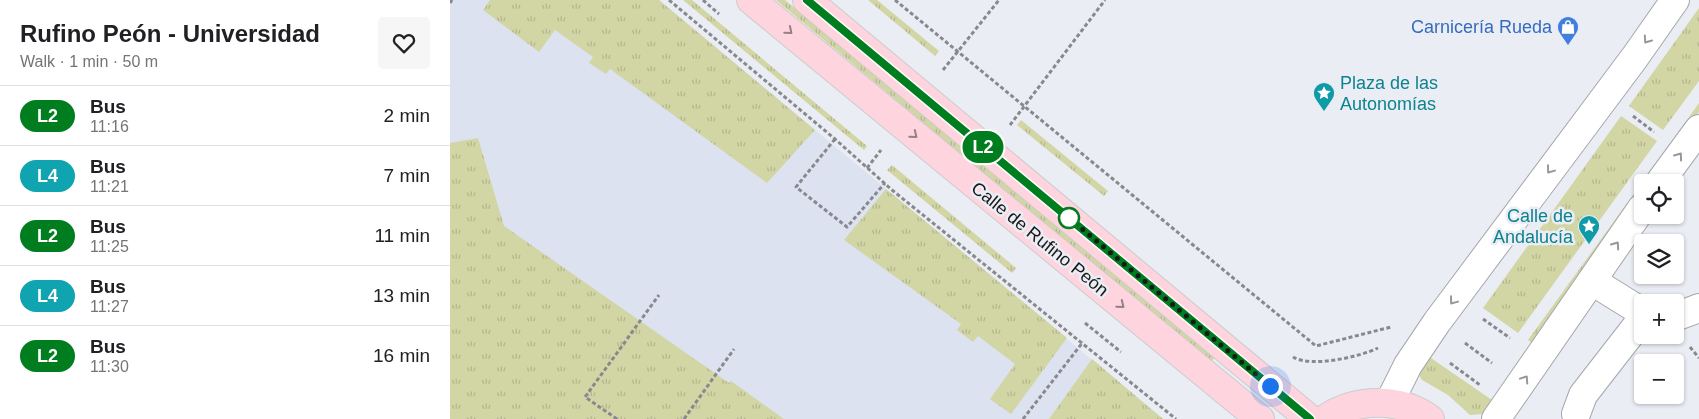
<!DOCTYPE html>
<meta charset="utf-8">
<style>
:root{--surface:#fff;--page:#f6f6f6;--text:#202124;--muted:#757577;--line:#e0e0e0}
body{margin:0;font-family:Helvetica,sans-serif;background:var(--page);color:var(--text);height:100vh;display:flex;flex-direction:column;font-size:19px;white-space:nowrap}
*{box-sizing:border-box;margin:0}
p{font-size:16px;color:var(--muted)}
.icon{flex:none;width:28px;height:28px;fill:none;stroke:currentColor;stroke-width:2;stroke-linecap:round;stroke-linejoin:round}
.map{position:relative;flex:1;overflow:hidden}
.panel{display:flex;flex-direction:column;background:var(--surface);width:450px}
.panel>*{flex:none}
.badge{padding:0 10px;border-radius:16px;font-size:18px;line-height:32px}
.controls{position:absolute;left:1184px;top:174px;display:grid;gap:10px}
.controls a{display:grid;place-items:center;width:50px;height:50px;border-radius:5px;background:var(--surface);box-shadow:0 1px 4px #0004;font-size:25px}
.you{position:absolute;width:25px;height:25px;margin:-12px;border:4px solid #fff;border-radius:50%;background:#1a73e8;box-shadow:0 0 0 8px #1a73e833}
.map>.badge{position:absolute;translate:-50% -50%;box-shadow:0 0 0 2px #fff}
.round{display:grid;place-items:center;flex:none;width:52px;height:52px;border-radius:5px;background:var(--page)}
.overview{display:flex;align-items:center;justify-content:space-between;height:85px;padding:0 20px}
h1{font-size:24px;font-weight:800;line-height:38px}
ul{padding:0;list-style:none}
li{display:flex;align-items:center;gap:15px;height:60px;padding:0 20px;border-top:1px solid var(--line)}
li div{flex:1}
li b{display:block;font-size:19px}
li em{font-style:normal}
li .badge{min-width:55px;font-weight:700;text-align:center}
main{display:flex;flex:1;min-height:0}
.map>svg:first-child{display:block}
.built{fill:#dde2f0}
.grass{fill:url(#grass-tufts)}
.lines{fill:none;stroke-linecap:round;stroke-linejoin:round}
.minor-casing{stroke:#a5a7ad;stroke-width:30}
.secondary-casing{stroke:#a5a7ad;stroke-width:30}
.primary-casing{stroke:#cccccd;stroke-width:30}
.path{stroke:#88898e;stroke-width:3;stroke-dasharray:4 2.5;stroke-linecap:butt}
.minor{stroke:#fff;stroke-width:28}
.secondary{stroke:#fff;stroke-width:28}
.primary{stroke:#fed4de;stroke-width:28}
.oneway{stroke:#968086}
.oneway2{stroke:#979898}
.line-casing{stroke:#fff;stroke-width:11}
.line{stroke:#007d1e;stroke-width:8}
.walk{stroke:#18191b;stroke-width:5;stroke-dasharray:0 9}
.stop-dot{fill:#fff;stroke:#007d1e;stroke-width:2.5}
.labels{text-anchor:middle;stroke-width:5;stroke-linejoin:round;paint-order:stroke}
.shop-label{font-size:18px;fill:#366cbe;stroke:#ebedf4;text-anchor:end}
.culture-label{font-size:18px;fill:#0d838f;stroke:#ebedf4;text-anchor:start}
.street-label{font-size:18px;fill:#18191b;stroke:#ebedf4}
</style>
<main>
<section class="panel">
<div class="overview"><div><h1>Rufino Peón - Universidad</h1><p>Walk · 1 min · 50 m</p></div><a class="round"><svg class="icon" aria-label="heart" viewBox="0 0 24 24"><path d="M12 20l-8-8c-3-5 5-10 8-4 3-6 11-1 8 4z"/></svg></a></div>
<ul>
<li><span class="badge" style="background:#007d1e;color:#fff">L2</span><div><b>Bus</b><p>11:16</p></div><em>2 min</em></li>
<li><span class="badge" style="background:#10a3b0;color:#fff">L4</span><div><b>Bus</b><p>11:21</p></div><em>7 min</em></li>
<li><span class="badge" style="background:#007d1e;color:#fff">L2</span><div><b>Bus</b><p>11:25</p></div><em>11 min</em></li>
<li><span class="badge" style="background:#10a3b0;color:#fff">L4</span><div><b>Bus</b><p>11:27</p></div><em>13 min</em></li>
<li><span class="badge" style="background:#007d1e;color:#fff">L2</span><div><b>Bus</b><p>11:30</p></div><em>16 min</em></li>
</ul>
</section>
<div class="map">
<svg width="1249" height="419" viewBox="0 0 1249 419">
<defs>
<pattern id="grass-tufts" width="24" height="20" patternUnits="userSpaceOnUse" patternTransform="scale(1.25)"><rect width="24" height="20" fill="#d2d5a4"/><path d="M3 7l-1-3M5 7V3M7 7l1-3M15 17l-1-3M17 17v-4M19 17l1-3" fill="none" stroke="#b4b68d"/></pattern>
</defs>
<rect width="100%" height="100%" fill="#ebedf4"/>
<path class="built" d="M 0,0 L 209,0 L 713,419 L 0,419 Z"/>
<g class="grass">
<path d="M 40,0 L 209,0 L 365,130 L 317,183 L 160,69 L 156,74 L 139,63 L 143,57 L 105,30 L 89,52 L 33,10 Z"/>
<path d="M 233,0 L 242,0 L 417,146 L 414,150 Z"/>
<path d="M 326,0 L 335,0 L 765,357 L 761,362 Z"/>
<path d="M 418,0 L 427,0 L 489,51 L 485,56 Z"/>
<path d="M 1249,8 L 1249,81 L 1213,130 L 1179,106 Z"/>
<path d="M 1249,103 L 1249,112 L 1228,141 L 1224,138 Z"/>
<path d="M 1171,116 L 1207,141 L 1068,333 L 1033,308 Z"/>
<path d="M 571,120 L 658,191 L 654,196 L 567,125 Z"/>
<path d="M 28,138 L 54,226 L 279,383 L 281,381 L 334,419 L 0,419 L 0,143 Z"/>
<path d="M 1217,148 L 1221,151 L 1198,182 L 1192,182 L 1192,190 L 1083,344 L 1078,340 Z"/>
<path d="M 442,165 L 566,268 L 562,273 L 437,170 Z"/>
<path d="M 436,189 L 617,338 L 561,414 L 540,399 L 565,364 L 528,336 L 523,342 L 507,330 L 511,324 L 394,240 Z"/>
<path d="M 978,356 L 1042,400 L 1033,414 L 1020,415 L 998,395 L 972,380 L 969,375 L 969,368 Z"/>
<path d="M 642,359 L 713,419 L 599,419 Z"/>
</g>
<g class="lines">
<g class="minor-casing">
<g id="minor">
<path d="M 1142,281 L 1192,312"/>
<path d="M 1225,317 L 1249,308"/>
<path d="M 1126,414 L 1133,395 L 1192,319"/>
</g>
</g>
<g class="secondary-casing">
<g id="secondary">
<path d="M 1210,182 L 1249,129"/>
<path d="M 939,403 L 958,365 L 987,322 L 1185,57 L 1225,0"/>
<path d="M 1046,419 L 1192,208"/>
</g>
</g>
<g class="primary-casing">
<g id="primary">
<path d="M 301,0 L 810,419"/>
<path d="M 357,0 L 860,419"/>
<path d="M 875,419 C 905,398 950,397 980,419"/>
</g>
</g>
<g class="path">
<path d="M 219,0 L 385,139 L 442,190 L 726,419"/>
<path d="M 253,0 L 269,14"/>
<path d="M 445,0 L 866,346 L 941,327"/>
<path d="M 0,3 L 2,0"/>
<path d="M 493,70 L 549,0"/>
<path d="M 1183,116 L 1204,132"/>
<path d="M 560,125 L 655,0"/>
<path d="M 385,139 L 346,187 L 397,227 L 435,183"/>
<path d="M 417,168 L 431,150"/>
<path d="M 1033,319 L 1060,338"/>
<path d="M 635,323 L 671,352"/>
<path d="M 1015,343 L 1042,363"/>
<path d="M 1240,347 L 1249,358"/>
<path d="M 843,357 C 861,368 909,357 928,348"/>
<path d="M 1000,363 L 1030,385"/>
<path d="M 167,419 L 135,397 L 209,295"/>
<path d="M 234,419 L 284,349"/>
<path d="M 573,419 L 633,342"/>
</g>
<use href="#minor" class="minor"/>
<use href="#secondary" class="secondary"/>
<use href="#primary" class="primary"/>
</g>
<defs><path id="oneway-chevron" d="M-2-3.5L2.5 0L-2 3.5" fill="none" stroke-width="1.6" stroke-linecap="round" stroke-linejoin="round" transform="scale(1.25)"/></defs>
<g class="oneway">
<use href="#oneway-chevron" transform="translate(339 31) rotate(40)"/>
<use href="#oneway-chevron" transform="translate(464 135) rotate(39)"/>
<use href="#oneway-chevron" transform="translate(671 305) rotate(39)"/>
</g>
<g class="oneway2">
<use href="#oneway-chevron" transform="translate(1197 40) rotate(125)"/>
<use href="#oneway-chevron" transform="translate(1229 156) rotate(-54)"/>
<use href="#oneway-chevron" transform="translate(1100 170) rotate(127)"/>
<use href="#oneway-chevron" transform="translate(1166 245) rotate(-55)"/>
<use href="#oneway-chevron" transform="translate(1003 301) rotate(127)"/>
<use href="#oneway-chevron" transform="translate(1075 379) rotate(-56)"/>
</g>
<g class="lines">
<g class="line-casing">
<path id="line" d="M 357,0 L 860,419"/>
</g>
<use href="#line" class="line"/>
<path class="walk" d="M 619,218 L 820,386"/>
</g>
<defs>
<g id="shop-pin" transform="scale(1.125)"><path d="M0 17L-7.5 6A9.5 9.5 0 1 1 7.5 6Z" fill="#3f7fe0" stroke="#ebedf4"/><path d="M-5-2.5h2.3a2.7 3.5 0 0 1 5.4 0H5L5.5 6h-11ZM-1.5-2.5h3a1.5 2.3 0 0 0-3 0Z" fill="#fff"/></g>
<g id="sight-pin" transform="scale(1.125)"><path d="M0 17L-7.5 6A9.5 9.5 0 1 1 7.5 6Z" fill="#0f9aa8" stroke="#ebedf4"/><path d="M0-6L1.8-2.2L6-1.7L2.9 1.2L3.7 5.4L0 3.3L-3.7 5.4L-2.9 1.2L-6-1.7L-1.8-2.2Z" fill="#fff"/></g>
</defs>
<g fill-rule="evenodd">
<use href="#shop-pin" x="1118" y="27"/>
<use href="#sight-pin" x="874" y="93"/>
<use href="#sight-pin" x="1139" y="226"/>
</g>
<circle class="stop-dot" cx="619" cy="218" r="10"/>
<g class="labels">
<g class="shop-label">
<text x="1102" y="33">Carnicería Rueda</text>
</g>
<g class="culture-label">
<text x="890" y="89">Plaza de las<tspan x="890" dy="21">Autonomías</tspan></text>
<text x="1123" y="222" text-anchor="end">Calle de<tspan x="1123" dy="21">Andalucía</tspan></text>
</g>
<g class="street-label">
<text transform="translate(590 239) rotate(39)" y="6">Calle de Rufino Peón</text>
</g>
</g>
</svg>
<div class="controls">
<a><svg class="icon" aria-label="locate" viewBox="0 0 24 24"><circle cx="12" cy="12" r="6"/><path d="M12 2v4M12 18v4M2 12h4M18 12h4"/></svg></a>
<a><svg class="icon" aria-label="layers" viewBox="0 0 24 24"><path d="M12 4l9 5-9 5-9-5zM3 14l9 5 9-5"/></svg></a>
<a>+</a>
<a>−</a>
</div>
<div class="you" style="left:820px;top:386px"></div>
<b class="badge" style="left:533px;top:147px;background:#007d1e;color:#fff">L2</b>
</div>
</main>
